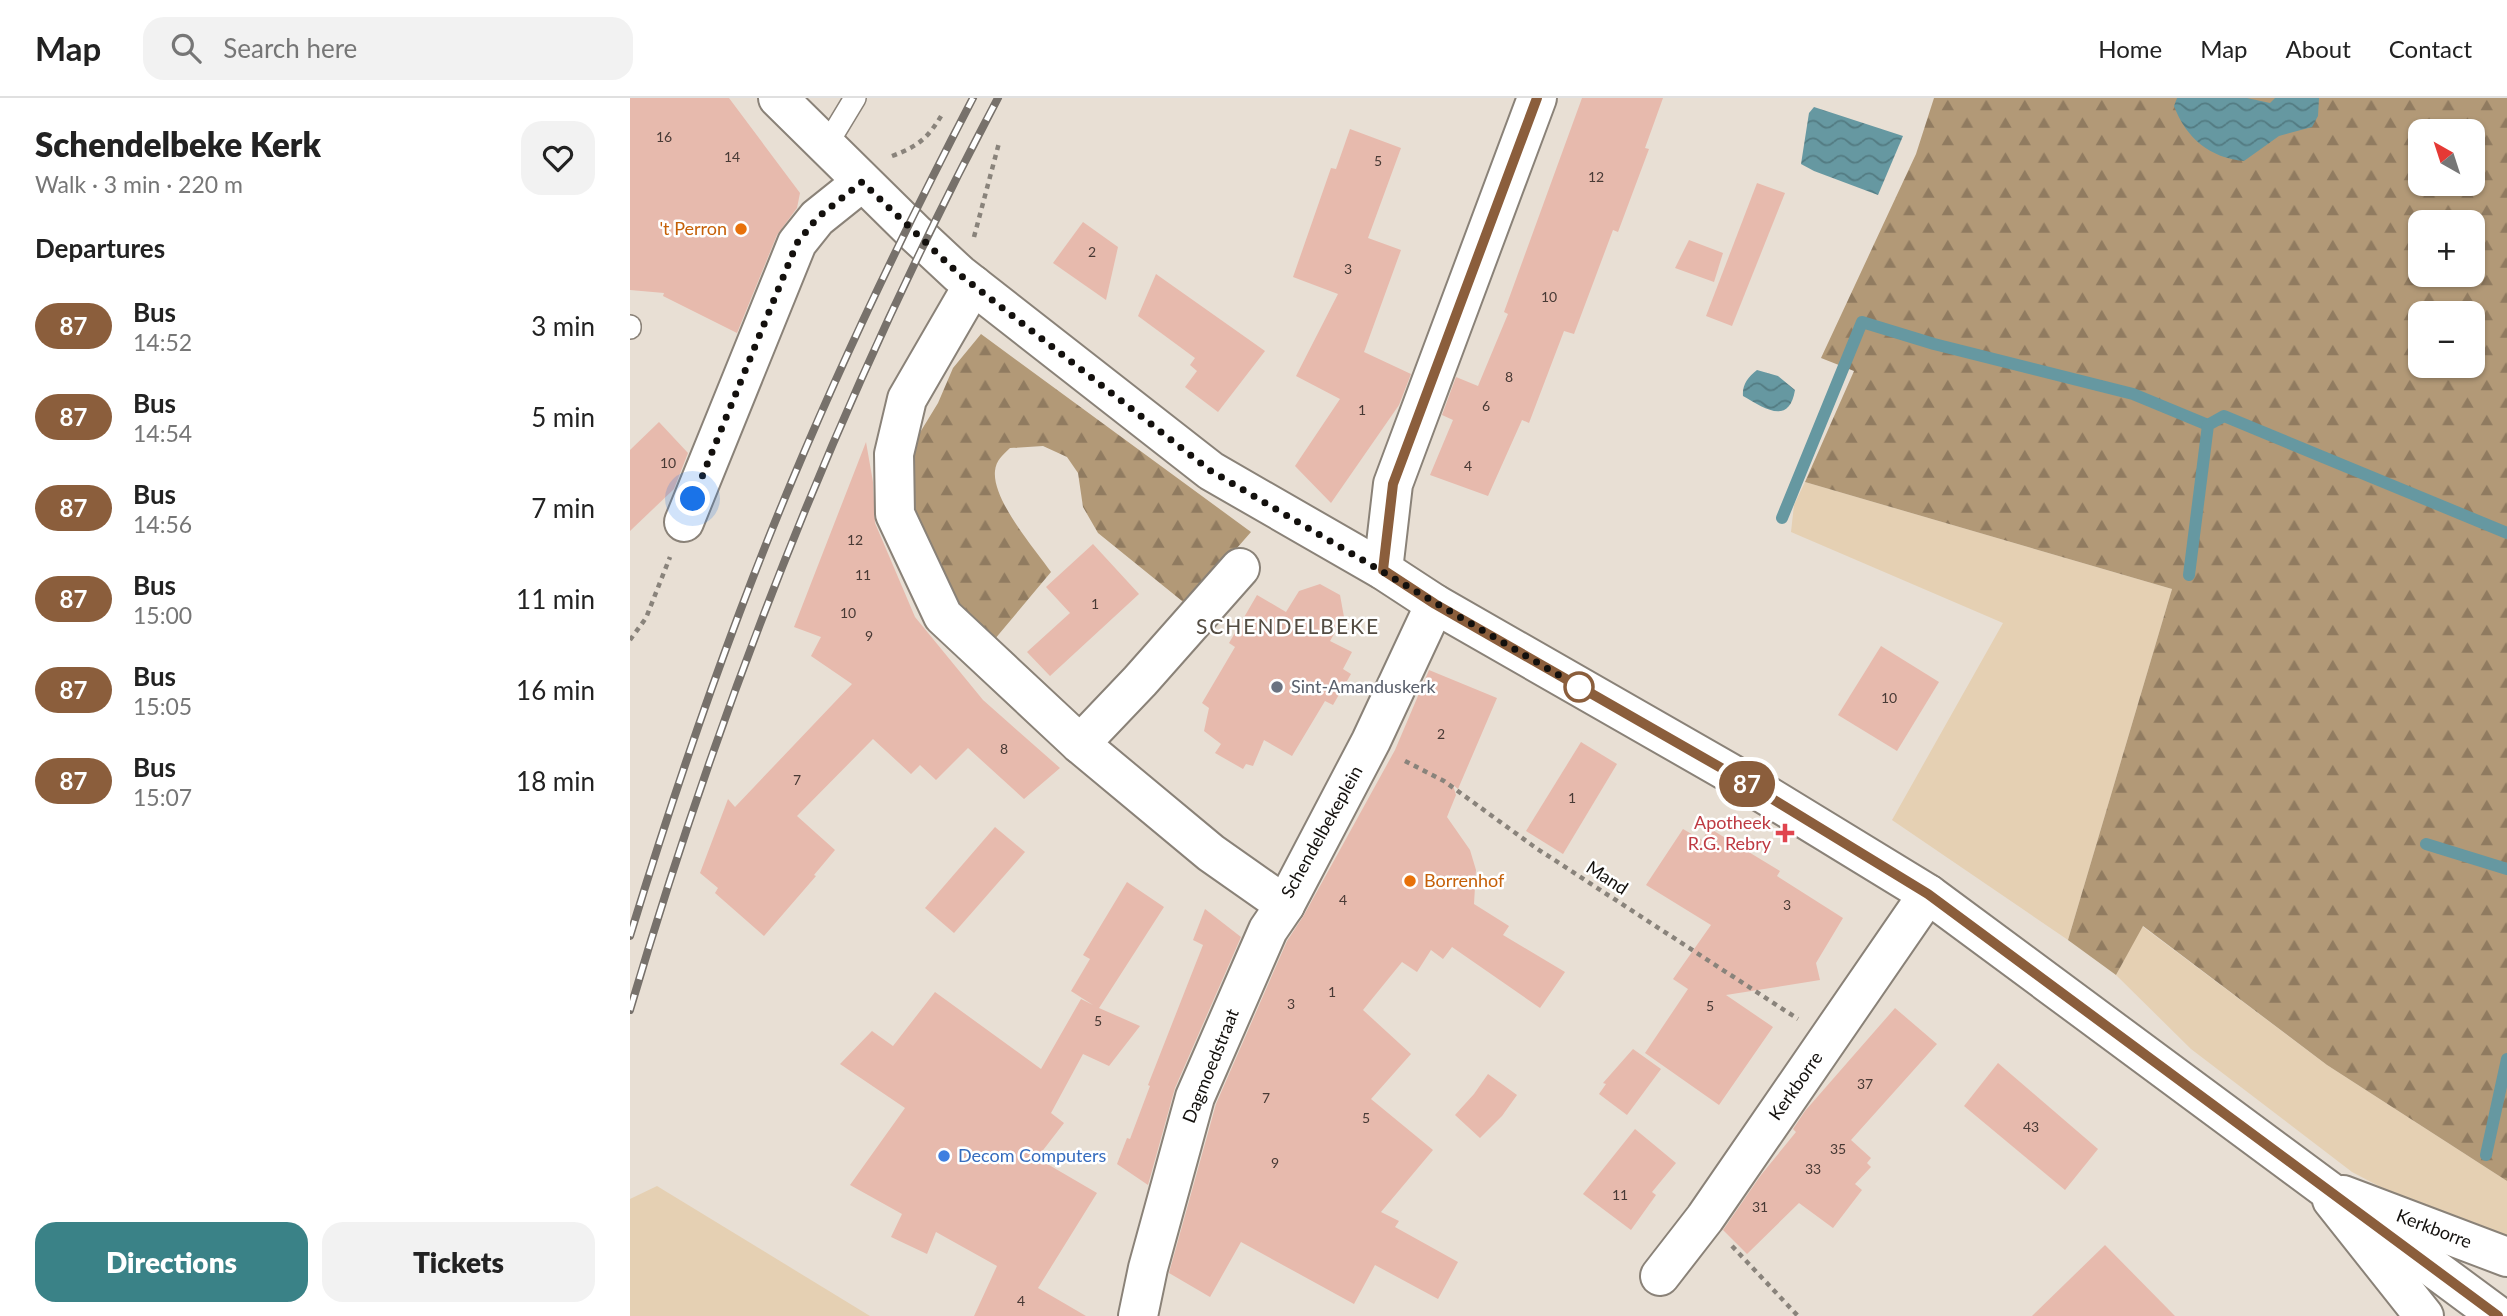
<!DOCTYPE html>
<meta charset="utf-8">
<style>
:root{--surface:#fff;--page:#f2f2f2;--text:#222;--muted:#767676;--line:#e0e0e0;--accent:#3a8287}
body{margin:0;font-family:Lato,sans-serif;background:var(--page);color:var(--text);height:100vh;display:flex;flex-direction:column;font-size:26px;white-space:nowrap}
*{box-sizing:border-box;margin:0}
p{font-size:23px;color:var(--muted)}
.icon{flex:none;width:38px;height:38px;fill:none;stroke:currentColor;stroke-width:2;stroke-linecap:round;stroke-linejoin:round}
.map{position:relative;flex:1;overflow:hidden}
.sheet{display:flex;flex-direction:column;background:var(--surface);width:630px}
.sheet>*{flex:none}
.badge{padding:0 14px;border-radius:23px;font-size:24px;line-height:46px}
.needle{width:46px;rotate:321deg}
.tools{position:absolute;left:1778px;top:21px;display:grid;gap:14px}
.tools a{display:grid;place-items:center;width:77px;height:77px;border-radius:14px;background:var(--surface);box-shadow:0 2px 5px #0004;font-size:35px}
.you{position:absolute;width:35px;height:35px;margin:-18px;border:5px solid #fff;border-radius:50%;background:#1a73e8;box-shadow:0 0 0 10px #1a73e833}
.map>.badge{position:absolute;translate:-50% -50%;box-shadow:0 0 0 4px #fff}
h2{padding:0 35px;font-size:26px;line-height:63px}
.round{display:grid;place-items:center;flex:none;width:74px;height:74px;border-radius:21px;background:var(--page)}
.headline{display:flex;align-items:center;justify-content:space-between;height:119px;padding:0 35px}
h1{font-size:33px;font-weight:800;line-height:52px}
.action{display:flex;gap:14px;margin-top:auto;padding:14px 35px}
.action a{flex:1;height:80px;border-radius:21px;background:var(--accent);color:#fff;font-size:28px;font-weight:800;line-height:80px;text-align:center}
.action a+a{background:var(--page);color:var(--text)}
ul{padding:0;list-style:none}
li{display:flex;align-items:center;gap:21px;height:91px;padding:0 35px}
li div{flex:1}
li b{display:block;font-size:26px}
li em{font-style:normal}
li .badge{min-width:77px;font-weight:700;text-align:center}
header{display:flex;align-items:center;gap:42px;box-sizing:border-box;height:98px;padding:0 35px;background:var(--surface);border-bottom:2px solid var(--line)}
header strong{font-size:33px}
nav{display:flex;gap:38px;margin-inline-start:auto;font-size:24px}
.search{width:490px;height:63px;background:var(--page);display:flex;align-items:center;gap:18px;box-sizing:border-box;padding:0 24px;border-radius:21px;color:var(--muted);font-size:26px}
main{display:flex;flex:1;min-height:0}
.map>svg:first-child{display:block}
.green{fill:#e5d0b3}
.forest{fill:url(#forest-firs);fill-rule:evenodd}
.water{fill:url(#water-waves)}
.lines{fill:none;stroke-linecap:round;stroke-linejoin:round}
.stream{stroke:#6698a1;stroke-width:12}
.building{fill:#e7baad}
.service-casing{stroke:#8a8278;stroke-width:24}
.minor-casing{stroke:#8a8278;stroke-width:42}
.tertiary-casing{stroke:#8a8278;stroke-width:42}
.path{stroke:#89837b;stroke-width:4.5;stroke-dasharray:5 5;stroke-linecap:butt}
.service{stroke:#fff;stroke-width:21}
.minor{stroke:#fff;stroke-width:38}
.tertiary{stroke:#fff;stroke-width:38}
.rail-casing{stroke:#77716b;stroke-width:8}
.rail{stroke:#fff;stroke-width:5;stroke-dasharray:16;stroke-linecap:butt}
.line-casing{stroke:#fff;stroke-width:16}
.line{stroke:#8b5e3c;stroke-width:10}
.walk{stroke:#13100d;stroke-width:7;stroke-dasharray:0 12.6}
.food-dot{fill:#e8710a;stroke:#fff;stroke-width:2.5}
.worship-dot{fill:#6b7280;stroke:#fff;stroke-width:2.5}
.stop-dot{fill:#fff;stroke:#8b5e3c;stroke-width:3.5}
.health-dot{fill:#e0444e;stroke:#fff;stroke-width:2.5}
.shop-dot{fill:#3f7fe0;stroke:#fff;stroke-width:2.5}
.labels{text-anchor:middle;stroke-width:5;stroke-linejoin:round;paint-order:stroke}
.number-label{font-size:14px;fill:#483a35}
.food-label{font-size:18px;fill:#c56008;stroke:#fff;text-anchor:end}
.worship-label{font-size:18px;fill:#5b616d;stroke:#fff;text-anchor:start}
.health-label{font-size:18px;fill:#be3a42;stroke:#fff;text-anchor:end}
.street-label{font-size:18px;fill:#13100d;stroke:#fff}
.shop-label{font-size:18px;fill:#366cbe;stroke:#fff;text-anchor:start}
.quarter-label{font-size:21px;letter-spacing:2px;fill:#534c42;stroke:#fff}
</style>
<header>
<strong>Map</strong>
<div class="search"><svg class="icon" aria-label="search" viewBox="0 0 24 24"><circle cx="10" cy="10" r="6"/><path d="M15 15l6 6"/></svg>Search here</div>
<nav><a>Home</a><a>Map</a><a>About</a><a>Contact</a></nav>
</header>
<main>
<section class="sheet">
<div class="headline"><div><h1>Schendelbeke Kerk</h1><p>Walk · 3 min · 220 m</p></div><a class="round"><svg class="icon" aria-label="heart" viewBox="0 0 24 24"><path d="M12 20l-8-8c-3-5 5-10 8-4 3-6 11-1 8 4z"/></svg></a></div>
<h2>Departures</h2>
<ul>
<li><span class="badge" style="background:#8b5e3c;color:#fff">87</span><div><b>Bus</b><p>14:52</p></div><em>3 min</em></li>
<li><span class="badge" style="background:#8b5e3c;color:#fff">87</span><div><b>Bus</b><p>14:54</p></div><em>5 min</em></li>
<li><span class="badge" style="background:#8b5e3c;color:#fff">87</span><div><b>Bus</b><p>14:56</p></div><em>7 min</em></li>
<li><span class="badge" style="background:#8b5e3c;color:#fff">87</span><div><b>Bus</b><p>15:00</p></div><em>11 min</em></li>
<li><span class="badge" style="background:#8b5e3c;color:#fff">87</span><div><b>Bus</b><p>15:05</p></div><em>16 min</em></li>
<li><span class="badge" style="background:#8b5e3c;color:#fff">87</span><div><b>Bus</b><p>15:07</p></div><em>18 min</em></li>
</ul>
<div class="action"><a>Directions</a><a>Tickets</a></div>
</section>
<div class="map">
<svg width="1877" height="1218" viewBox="0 0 1877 1218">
<defs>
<pattern id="forest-firs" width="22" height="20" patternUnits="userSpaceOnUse" patternTransform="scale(1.75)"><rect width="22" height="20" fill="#b29977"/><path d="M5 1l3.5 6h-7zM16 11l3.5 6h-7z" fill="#907b60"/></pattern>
<pattern id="water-waves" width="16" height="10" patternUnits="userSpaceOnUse" patternTransform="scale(1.75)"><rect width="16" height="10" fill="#6698a1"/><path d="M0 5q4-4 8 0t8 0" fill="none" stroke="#537b82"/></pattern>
</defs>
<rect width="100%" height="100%" fill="#e8dfd4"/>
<g class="green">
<path d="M 1175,384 L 1542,491 L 1438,842 L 1262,722 L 1373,525 L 1161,434 L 1164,407 Z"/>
<path d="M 1512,828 L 1697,967 L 1877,1083 L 1877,1140 L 1779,1104 L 1722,1074 L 1561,951 L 1486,877 Z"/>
<path d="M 27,1088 L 240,1218 L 0,1218 L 0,1101 Z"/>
</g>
<g class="forest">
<path d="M 1304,0 L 1877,0 L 1877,1083 L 1697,967 L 1513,828 L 1486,877 L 1438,842 L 1542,491 L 1175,384 L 1224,273 L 1191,260 L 1286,56 ZM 1790,33 L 1843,33 L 1843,86 L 1790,86 ZM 1790,124 L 1843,124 L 1843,177 L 1790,177 ZM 1790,215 L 1843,215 L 1843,268 L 1790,268 Z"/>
<path d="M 351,236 L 621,434 L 557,507 L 468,435 L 453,409 L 448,375 L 437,359 L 413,348 L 380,350 C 373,357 366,362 365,373 C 362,402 405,451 421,474 L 359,548 L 334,517 L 282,409 L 279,369 L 286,341 L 308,305 L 323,270 Z"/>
</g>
<g class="water">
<path d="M 1547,0 L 1617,0 L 1640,5 L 1645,0 L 1689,0 L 1688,18 L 1682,29 L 1649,38 L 1614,63 C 1580,60 1556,40 1544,8 Z"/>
<path d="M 1184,9 L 1273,38 L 1248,97 L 1184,73 L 1171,66 L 1179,15 Z"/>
<path d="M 1127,272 L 1148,278 L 1165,292 C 1159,328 1134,310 1113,298 C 1112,287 1118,279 1127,272 Z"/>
</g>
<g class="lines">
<g class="stream">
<path d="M 1152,420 L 1232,224 L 1304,246 L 1503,296 L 1578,327"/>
<path d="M 1559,477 L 1578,327 L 1594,318 L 1877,435"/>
<path d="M 1796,746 L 1877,771"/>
<path d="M 1856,1057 L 1877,961"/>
</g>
</g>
<g class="building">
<path d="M 0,0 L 99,0 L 170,95 L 167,110 L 147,137 L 107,235 L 33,198 L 34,195 L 0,192 Z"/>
<path d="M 952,0 L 1033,0 L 1015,50 L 1019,51 L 988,134 L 983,132 L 944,236 L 934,233 L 899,325 L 892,322 L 858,398 L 800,377 L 823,322 L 812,317 L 826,279 L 848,288 L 878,216 L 874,214 Z"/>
<path d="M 720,31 L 771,50 L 738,140 L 771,152 L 734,254 L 781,276 L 769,307 L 701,405 L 665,368 L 710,301 L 666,278 L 708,196 L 663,179 L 701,70 L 706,71 Z"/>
<path d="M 1127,85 L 1155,95 L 1102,228 L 1076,218 Z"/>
<path d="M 453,124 L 488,149 L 476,202 L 423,165 Z"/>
<path d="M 1059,142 L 1093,155 L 1084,184 L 1045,170 Z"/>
<path d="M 526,176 L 635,253 L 588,314 L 555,289 L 567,273 L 560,267 L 565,260 L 508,218 Z"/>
<path d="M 29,324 L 58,355 L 44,391 L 0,433 L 0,352 Z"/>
<path d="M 236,344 L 243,384 L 245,425 L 285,519 L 353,602 L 430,670 L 394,701 L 338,650 L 306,682 L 290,667 L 281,676 L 243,641 L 167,718 L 205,752 L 184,777 L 186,778 L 134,838 L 85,795 L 88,790 L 70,775 L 98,701 L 105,709 L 222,586 L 181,558 L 191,539 L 164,529 Z"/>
<path d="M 463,446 L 509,496 L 420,578 L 397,554 L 440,515 L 416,489 Z"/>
<path d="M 690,486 L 710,497 L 714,519 L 700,543 L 722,554 L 713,571 L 721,576 L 703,607 L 695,603 L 662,658 L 634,642 L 623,668 L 616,666 L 613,671 L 585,655 L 591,646 L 574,633 L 579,610 L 572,605 L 605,549 L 599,545 L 627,497 L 656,514 L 669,493 Z"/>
<path d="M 1251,548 L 1309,584 L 1267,653 L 1208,617 Z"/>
<path d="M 799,572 L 867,600 L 828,691 L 823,687 L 826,697 L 817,719 L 840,752 L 846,772 L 844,806 L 879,828 L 873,837 L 935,874 L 910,910 L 822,849 L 813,861 L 801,852 L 787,874 L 772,864 L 733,912 L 781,956 L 741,1001 L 803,1052 L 751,1114 L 769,1123 L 765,1129 L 828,1164 L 808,1201 L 745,1167 L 724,1206 L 611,1144 L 580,1199 L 539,1175 L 586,1006 L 657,843 L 674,817 L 765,652 Z"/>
<path d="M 951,644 L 987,666 L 933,756 L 896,733 Z"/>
<path d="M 365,729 L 395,754 L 324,835 L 295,810 Z"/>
<path d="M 1079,730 L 1150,773 L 1147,778 L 1213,820 L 1186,865 L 1190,882 L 1096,897 L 1143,929 L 1089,1007 L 1015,955 L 1058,891 L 1043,881 L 1081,827 L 1016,787 L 1053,731 L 1072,742 Z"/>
<path d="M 497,784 L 534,809 L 469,910 L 510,928 L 479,968 L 453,956 L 421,1015 L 434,1025 L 407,1060 L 467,1095 L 408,1190 L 456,1218 L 344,1218 L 367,1168 L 306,1134 L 297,1156 L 261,1139 L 272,1116 L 220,1087 L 275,1010 L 210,966 L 242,933 L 263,948 L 305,894 L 411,971 L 451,901 L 463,907 L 441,893 L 460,861 L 453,857 Z"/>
<path d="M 575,811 L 611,839 L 545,990 L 518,1087 L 487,1066 L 497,1040 L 500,1041 L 520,988 L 518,987 L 573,847 L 563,842 Z"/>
<path d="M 1265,910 L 1307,946 L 1221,1042 L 1241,1060 L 1237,1065 L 1241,1069 L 1225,1086 L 1232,1092 L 1203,1130 L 1169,1105 L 1117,1156 L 1093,1132 L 1131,1077 L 1166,1034 L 1163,1031 L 1175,1013 Z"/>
<path d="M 1003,951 L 1031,971 L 997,1017 L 969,996 L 976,986 L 973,985 Z"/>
<path d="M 1368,965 L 1468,1051 L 1435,1092 L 1334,1008 Z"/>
<path d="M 858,976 L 887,997 L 872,1018 L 850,1040 L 825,1017 L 844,996 Z"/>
<path d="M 1005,1031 L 1046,1065 L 1022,1094 L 1026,1097 L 1001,1132 L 953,1096 Z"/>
<path d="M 1475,1147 L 1545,1218 L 1402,1218 Z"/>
</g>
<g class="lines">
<g class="service-casing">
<g id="service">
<path d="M 196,48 L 225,0"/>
<path d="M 0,228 L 0,230"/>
</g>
</g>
<g class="minor-casing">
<g id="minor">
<path d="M 343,187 L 277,301 L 264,356 L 265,416 L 313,518 L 450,646 L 581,755 L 655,807"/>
<path d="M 54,424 L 167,145 L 187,120 L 232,84"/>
<path d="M 753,472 L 763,386 L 907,0"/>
<path d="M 450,646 L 510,583 L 610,470"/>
<path d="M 1713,1097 L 1877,1159"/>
<path d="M 1702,1102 L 1794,1218"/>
<path d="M 1030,1178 L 1075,1120 L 1298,796"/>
<path d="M 508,1218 L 518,1170 L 565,999 L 638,832 L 655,807 L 741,643 L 805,506"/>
</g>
</g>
<g class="tertiary-casing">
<path id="tertiary" d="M 148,0 L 286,136 L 329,176 L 581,373 L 753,472 L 805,506 L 1100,675 L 1298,796 L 1868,1218"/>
</g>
<g class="path">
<path d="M 262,58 C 289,48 298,40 313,15"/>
<path d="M 344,139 L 369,45"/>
<path d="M 0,542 L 16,520 L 40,459"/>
<path d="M 775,663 L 814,683 L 906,750 L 1168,921"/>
<path d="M 1102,1148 L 1168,1218"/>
</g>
<use href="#service" class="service"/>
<use href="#minor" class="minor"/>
<use href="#tertiary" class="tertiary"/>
<g class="rail-casing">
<g id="rail">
<path d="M 0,838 C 33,730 69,622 109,516 C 175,340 256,167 343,0"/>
<path d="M 0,912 C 93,596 214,291 368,0"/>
</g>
</g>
<use href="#rail" class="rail"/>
</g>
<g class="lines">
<g class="line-casing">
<path id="line" d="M 907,0 L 763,386 L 753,472 L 805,506 L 1100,675 L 1298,796 L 1868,1218"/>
</g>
<use href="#line" class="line"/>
<path class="walk" d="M 63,401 L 167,145 L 187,120 L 232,84 L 329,176 L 581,373 L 949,589"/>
</g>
<g class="food-dot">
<circle cx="111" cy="131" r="7"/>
<circle cx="780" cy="783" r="7"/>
</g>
<circle class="worship-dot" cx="647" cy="589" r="7"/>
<circle class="stop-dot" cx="949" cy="589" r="14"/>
<path class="health-dot" d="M1151.5 724.5h7v7h7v7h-7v7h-7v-7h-7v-7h7z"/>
<circle class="shop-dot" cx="314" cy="1058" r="7"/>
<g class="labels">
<g class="number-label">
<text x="34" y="44">16</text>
<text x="102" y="64">14</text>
<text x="748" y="68">5</text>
<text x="966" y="84">12</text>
<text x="462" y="159">2</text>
<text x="718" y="176">3</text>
<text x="919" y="204">10</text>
<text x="879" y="284">8</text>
<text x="856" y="313">6</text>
<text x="732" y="317">1</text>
<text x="38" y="370">10</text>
<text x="838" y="373">4</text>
<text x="225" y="447">12</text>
<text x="233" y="482">11</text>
<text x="465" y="511">1</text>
<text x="218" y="520">10</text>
<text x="239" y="543">9</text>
<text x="1259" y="605">10</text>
<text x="811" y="641">2</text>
<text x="374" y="656">8</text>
<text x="167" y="687">7</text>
<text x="942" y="705">1</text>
<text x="713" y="807">4</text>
<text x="1157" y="812">3</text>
<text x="702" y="899">1</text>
<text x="661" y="911">3</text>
<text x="1080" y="913">5</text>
<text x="468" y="928">5</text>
<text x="1235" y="991">37</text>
<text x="636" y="1005">7</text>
<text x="736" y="1025">5</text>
<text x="1401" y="1034">43</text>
<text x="1208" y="1056">35</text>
<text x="645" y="1070">9</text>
<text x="1183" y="1076">33</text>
<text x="990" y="1102">11</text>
<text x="1130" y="1114">31</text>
<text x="391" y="1208">4</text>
</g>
<g class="food-label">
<text x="97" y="137">'t Perron</text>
<text x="794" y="789" text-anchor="start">Borrenhof</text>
</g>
<g class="worship-label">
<text x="661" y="595">Sint-Amanduskerk</text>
</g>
<g class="health-label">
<text x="1141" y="731">Apotheek<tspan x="1141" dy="21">R.G. Rebry</tspan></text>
</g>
<g class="street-label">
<text transform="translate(692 734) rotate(-61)" y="6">Schendelbekeplein</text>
<text transform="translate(977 780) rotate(33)" y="6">Mand</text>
<text transform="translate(581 968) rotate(-68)" y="6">Dagmoedstraat</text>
<text transform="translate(1166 988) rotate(-55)" y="6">Kerkborre</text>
<text transform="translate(1804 1131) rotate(21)" y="6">Kerkborre</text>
</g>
<g class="shop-label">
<text x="328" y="1064">Decom Computers</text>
</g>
<g class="quarter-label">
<text x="658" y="536">SCHENDELBEKE</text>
</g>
</g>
</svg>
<div class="tools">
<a><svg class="needle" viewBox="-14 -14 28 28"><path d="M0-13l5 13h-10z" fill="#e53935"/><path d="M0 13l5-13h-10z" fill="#767676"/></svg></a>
<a>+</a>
<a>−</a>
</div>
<div class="you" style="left:63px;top:401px"></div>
<b class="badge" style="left:1117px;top:686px;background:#8b5e3c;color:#fff">87</b>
</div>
</main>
